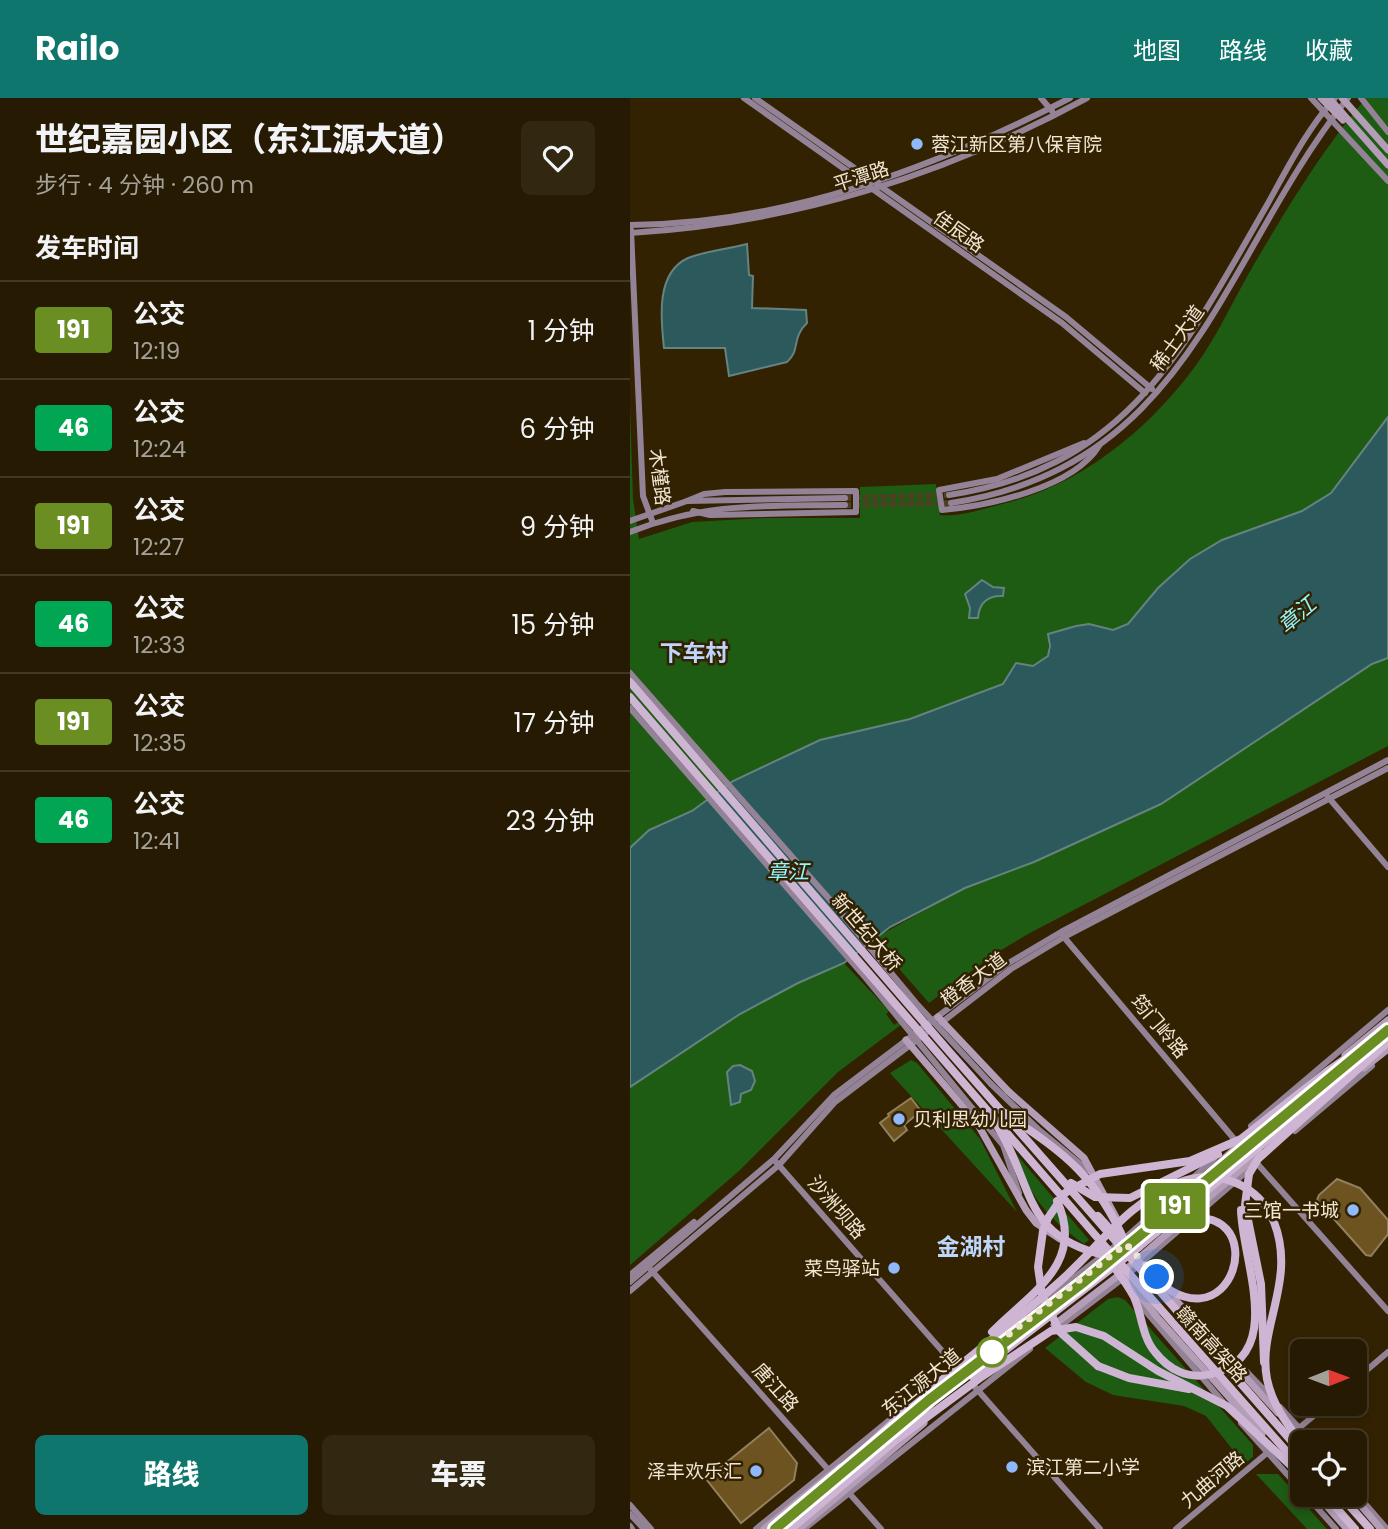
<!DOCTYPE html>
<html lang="zh">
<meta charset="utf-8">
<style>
:root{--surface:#261a02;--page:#322711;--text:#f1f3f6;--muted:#a4a199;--line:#423824;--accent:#0f766e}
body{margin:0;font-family:Poppins,"Noto Sans SC",sans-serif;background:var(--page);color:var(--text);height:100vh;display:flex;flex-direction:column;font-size:26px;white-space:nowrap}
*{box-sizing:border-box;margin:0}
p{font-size:23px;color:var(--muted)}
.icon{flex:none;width:38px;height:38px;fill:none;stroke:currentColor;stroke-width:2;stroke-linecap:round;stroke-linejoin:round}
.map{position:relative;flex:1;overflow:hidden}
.details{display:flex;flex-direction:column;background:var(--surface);width:630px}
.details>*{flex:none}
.badge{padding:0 14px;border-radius:5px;font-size:24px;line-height:46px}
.needle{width:46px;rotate:89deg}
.tools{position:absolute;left:660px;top:1241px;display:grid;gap:14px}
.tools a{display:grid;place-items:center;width:77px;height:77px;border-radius:10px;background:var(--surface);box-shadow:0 4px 10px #0003,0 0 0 2px var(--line);font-size:35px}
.you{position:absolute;width:35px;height:35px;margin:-18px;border:5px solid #fff;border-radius:50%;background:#1a73e8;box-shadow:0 0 0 10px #1a73e833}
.map>.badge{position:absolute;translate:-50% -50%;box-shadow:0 0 0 4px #fff}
h2{padding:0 35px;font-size:26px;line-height:63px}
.round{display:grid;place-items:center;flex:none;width:74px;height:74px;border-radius:10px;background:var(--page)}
.overview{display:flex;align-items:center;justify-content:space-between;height:119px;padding:0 35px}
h1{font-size:33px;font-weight:800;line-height:52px}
.cta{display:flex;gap:14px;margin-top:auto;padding:14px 35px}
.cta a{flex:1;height:80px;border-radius:10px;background:var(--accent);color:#fff;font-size:28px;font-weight:800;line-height:80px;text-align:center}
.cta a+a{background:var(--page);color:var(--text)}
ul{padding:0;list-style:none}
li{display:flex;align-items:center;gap:21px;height:98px;padding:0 35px;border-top:2px solid var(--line)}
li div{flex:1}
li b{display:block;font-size:26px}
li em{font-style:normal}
li .badge{min-width:77px;font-weight:700;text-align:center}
header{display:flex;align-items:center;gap:42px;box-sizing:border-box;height:98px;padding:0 35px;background:var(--accent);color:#fff}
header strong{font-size:33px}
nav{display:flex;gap:38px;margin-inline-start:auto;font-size:24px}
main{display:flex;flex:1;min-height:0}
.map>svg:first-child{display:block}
.green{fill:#1e5b13}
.water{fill:#2b595c;stroke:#668380;stroke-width:2}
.building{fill:#6d531f;stroke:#93805f;stroke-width:2}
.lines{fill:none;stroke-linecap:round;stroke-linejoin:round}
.secondary-tunnel{stroke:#4f3f22;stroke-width:6;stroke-dasharray:6 3;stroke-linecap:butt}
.secondary{stroke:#948397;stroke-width:6}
.primary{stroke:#b39db7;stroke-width:7}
.highway{stroke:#cfb5d4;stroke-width:8}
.secondary-bridge{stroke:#948397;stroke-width:6}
.primary-bridge{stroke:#b39db7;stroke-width:7}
.highway-bridge{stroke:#cfb5d4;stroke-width:8}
.line-casing{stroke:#fff;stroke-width:16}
.line{stroke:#6b8e23;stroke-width:10}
.walk{stroke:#f1e6d4;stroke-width:7;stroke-dasharray:0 12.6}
.poi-dot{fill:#90b8fd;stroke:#322202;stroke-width:2.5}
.stop-dot{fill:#fff;stroke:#6b8e23;stroke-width:3.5}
.labels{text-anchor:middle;stroke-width:5;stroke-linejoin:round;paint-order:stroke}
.poi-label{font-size:19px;fill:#f1e6d4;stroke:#322202;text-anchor:start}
.street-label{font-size:19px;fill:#f1e6d4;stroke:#322202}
.water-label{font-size:21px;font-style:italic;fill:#92f7fd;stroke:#322202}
.quarter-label{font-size:23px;font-weight:bold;fill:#bed5fc;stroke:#322202}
</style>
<header>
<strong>Railo</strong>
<nav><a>地图</a><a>路线</a><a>收藏</a></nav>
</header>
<main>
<section class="details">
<div class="overview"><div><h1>世纪嘉园小区（东江源大道）</h1><p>步行 · 4 分钟 · 260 m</p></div><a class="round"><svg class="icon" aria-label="heart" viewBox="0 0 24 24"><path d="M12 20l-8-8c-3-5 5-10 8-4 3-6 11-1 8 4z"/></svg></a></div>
<h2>发车时间</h2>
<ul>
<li><span class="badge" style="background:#6b8e23;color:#fff">191</span><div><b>公交</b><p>12:19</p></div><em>1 分钟</em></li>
<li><span class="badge" style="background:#00a651;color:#fff">46</span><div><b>公交</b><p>12:24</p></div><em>6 分钟</em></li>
<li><span class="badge" style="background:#6b8e23;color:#fff">191</span><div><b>公交</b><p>12:27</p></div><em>9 分钟</em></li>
<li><span class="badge" style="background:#00a651;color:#fff">46</span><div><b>公交</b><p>12:33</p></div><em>15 分钟</em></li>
<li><span class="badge" style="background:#6b8e23;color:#fff">191</span><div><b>公交</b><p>12:35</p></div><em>17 分钟</em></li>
<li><span class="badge" style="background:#00a651;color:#fff">46</span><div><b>公交</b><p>12:41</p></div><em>23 分钟</em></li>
</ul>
<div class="cta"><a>路线</a><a>车票</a></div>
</section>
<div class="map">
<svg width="758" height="1431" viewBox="0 0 758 1431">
<rect width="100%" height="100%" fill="#322202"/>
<g class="green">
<path d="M 736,0 L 758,0 L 758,319 L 701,395 L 672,413 L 592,442 L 560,461 L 528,490 L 498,526 L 483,532 L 459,526 L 446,528 L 419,535 L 418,558 L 404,568 L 381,573 L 373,586 L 280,621 L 190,642 L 103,683 L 62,713 L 19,732 L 0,750 L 0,309 L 3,401 L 9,441 L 62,424 L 134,420 L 230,420 L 230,389 L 306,386 L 310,417 C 330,419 352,411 372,406 C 454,387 527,325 573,257 C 592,228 606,197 623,168 C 657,110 692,52 736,0 Z"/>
<path d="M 758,560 L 758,648 L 398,836 L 363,857 L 299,905 L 243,841 L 335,790 L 404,764 L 531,706 L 742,566 Z"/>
<path d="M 214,865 L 259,913 L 256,916 L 264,927 L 270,923 L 272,926 L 208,974 L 109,1073 L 0,1167 L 0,989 L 110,916 L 168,885 Z"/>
<path d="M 281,962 L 287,965 L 350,1041 L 387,1114 L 260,975 Z"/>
<path d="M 382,1051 L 459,1142 L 454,1146 C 413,1117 400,1097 382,1051 Z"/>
<path d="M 488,1199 L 495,1202 L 623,1347 L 623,1359 L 614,1366 L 576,1318 L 554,1308 L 483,1297 L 456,1284 L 415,1250 L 478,1201 Z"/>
<path d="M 626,1376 L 648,1376 L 697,1431 L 677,1431 Z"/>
</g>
<g class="water">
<path d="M 117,146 L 119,177 L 123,178 L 122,210 L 176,212 L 177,225 C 161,240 171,252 157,264 L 99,278 L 95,250 L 34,250 C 31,222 25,175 58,160 C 76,153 99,151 117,146 Z"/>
<path d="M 758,319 L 758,560 L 742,566 L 531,706 L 404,764 L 335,790 L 260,829 L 214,865 L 168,885 L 110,916 L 0,989 L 0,750 L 19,732 L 62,713 L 103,683 L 190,642 L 280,621 L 373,586 L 386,565 L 403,568 L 418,558 L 420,548 L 418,536 L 446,528 L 459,526 L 483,532 L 498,526 L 528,490 L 560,461 L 592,442 L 672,413 L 701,395 Z"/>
<path d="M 352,482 L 363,489 L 374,490 L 373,498 C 358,497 349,505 348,520 L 339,520 L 340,510 L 335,496 Z"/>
<path d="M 110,967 L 122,973 L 125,983 L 121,992 L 111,996 L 110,1004 L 101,1007 L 97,974 L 103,968 Z"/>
</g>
<g class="building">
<path d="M 281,1000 L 291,1013 L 274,1027 L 277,1032 L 264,1043 L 250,1025 L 259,1018 L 258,1016 Z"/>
<path d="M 707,1081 L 730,1090 L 758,1122 L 758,1136 L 741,1158 L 736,1157 L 687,1102 L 689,1097 Z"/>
<path d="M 139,1330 L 167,1365 L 164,1382 L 111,1425 L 76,1381 Z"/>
</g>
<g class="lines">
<g class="secondary-tunnel">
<path d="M 215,400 L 319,397"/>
<path d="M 215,407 L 321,405"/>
</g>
<g class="secondary">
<path d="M 114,0 L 432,225 L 515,295"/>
<path d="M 125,0 L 436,219 L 522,291"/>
<path d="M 411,0 L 422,13"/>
<path d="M 681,0 L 758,83"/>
<path d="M 731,0 L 758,34"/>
<path d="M 0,127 C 155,126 304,70 440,0"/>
<path d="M 1,132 L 13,398 L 23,425"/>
<path d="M 0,135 C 164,125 313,78 457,0"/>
<path d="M 454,345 L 367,381 L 309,392 L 312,412 C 358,408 443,390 469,348"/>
<path d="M 319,397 C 498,370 555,249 637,107 C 657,71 677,31 705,0"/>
<path d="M 57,403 L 74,396 L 95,394 L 226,393 L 226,414 L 80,417 L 63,413"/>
<path d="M 321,405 C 563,367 589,162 718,0"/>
<path d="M 0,423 L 57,403 L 215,400"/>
<path d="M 0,434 C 77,404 134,408 215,407"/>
<path d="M 698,699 L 758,769"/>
<path d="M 433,838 L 605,1042"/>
<path d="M 311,925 L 381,871 L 434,839 L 758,670"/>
<path d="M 361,986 L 408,1031 L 459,1073"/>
<path d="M 342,1010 L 373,1047 L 389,1095"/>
<path d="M 621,1028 L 758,912"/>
<path d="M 665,1033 L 742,968"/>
<path d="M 624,1062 L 758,1213"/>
<path d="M 146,1064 L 328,1271"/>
<path d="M 21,1172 L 251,1431"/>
<path d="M 0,1177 L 64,1124"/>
<path d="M 0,1184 L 144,1061 L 204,997 L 377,866 L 431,834 L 758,662"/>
<path d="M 0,1193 L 149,1067 L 205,1004 L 296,935"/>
<path d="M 507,1203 L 593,1304"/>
<path d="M 402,1212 L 494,1141 L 584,1061"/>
<path d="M 425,1232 L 496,1178 L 622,1069"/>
<path d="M 592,1248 L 643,1301"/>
<path d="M 724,1283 L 758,1254"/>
<path d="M 345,1289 L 470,1431"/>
<path d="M 650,1309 L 682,1344"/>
<path d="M 611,1325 L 672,1393"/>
<path d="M 669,1330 L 698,1306"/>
<path d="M 724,1393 L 757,1431"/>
<path d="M 675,1396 L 706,1431"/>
<path d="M 0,1407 L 21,1431"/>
<path d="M 0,1416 L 14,1431"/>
<path d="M 0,1428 L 2,1431"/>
<path d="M 126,1431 L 268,1315"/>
<path d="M 174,1431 L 400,1251"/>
<path d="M 546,1431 L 637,1355"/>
</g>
<g class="primary">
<path d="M 308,919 L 378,993 L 454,1060 L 488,1123"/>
<path d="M 276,942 L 347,1025 L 396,1112 L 406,1125 L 430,1141"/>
<path d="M 715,957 L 758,922"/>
<path d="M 734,970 L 758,951"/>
<path d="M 580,1073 L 618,1039"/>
<path d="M 491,1173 L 527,1219 L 632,1336"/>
<path d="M 534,1189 L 648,1315"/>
<path d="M 424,1227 L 493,1174 L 630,1055"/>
<path d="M 328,1273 L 400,1220"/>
<path d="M 686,1396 L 717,1431"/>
<path d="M 721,1396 L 751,1431"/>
<path d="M 134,1431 L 210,1369"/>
<path d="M 169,1431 L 294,1325"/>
</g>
<g class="highway">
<path d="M 375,1015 C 436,1057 465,1076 496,1146"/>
<path d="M 366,1026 C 405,1086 390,1139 478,1158"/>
<path d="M 619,1076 L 615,1107 L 631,1186 L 634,1264"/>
<path d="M 549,1104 L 726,958"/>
<path d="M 509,1149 L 730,965"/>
<path d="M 468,1268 L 499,1280 L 559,1291"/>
<path d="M 694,1396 L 725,1431"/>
<path d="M 709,1396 L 740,1431"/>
</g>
<g class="secondary-bridge">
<path d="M 0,575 L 202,804 L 286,905 L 361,986"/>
<path d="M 0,610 L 235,879 L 342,1010"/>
</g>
<g class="primary-bridge">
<path d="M 691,0 L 713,22"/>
<path d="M 699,0 L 758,67"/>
<path d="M 712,0 L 758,52"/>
</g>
<g class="highway-bridge">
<path d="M 0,584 L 316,950 L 672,1355"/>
<path d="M 0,599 L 466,1138 L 672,1371"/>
<path d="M 619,1076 L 628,1061 L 758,944"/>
<path d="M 441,1085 L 465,1099 L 500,1100 L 588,1056"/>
<path d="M 468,1118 L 499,1152"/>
<path d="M 467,1147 C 480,1164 494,1180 504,1199 C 512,1216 512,1239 525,1254 C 538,1271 558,1282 581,1276 C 657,1258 612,1163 611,1112"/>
<path d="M 510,1165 C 604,1276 652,1088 542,1125"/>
<path d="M 362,1234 C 400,1195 456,1166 427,1103"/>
<path d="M 468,1268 L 430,1234 L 412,1197 L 408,1169 L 413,1133 L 418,1120 L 435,1095 L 470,1076 L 560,1063 L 611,1041 L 699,972 L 758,931"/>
<path d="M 342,1278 L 509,1149"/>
<path d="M 265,1330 L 455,1183 L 549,1104"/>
<path d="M 270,1339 L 350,1280 L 421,1233 L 446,1229 L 474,1238 L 528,1273 L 597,1308 L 672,1378"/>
<path d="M 187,1395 C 223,1362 259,1327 296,1295 C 340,1259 384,1224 427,1186 C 468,1151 495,1106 548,1085 C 586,1070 628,1085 644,1124 C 667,1183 627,1230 637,1281 C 642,1306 657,1326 672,1346"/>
<path d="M 145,1431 L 191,1392"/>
<path d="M 161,1431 L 273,1336"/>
</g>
</g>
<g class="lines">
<g class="line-casing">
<path id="line" d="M 145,1431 L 299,1302 L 455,1183 L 758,932"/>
</g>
<use href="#line" class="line"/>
<path class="walk" d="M 362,1254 L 369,1244 L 496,1146 L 527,1179"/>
</g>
<g class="poi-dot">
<circle cx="287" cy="46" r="7"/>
<circle cx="269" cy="1021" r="7"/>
<circle cx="723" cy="1112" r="7"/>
<circle cx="264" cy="1170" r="7"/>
<circle cx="382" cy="1369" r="7"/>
<circle cx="126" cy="1373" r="7"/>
</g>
<circle class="stop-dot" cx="362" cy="1254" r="14"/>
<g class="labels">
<g class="poi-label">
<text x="301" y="53">蓉江新区第八保育院</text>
<text x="283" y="1028">贝利思幼儿园</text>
<text x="709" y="1119" text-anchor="end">三馆一书城</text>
<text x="250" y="1177" text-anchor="end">菜鸟驿站</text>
<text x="396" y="1376">滨江第二小学</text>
<text x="112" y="1380" text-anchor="end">泽丰欢乐汇</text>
</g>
<g class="street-label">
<text transform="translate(231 78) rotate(-18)" y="7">平潭路</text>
<text transform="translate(329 133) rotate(35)" y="7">佳辰路</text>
<text transform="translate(547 240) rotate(-54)" y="7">稀土大道</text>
<text transform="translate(30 379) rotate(83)" y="7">木槿路</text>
<text transform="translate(237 834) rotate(49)" y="7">新世纪大桥</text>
<text transform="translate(343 881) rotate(-37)" y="7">橙香大道</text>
<text transform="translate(530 928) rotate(50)" y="7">筠门岭路</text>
<text transform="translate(207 1109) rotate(49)" y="7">沙洲坝路</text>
<text transform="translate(582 1246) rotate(48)" y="7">赣南高架路</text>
<text transform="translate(291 1284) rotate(-39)" y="7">东江源大道</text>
<text transform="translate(146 1289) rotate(48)" y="7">唐江路</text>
<text transform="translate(582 1381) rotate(-40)" y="7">九曲河路</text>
</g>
<g class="water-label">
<text transform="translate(667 517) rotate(-40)" y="7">章江</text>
<text x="158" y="781">章江</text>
</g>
<g class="quarter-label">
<text x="64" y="563">下车村</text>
<text x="341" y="1157">金湖村</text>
</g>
</g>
</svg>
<div class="tools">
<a><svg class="needle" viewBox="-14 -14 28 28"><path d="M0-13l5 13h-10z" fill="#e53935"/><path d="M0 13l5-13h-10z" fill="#a4a199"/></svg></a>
<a><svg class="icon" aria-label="locate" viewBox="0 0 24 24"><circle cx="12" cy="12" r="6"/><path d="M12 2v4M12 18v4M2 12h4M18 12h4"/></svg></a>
</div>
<div class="you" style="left:527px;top:1179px"></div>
<b class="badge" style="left:545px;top:1108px;background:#6b8e23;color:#fff">191</b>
</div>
</main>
